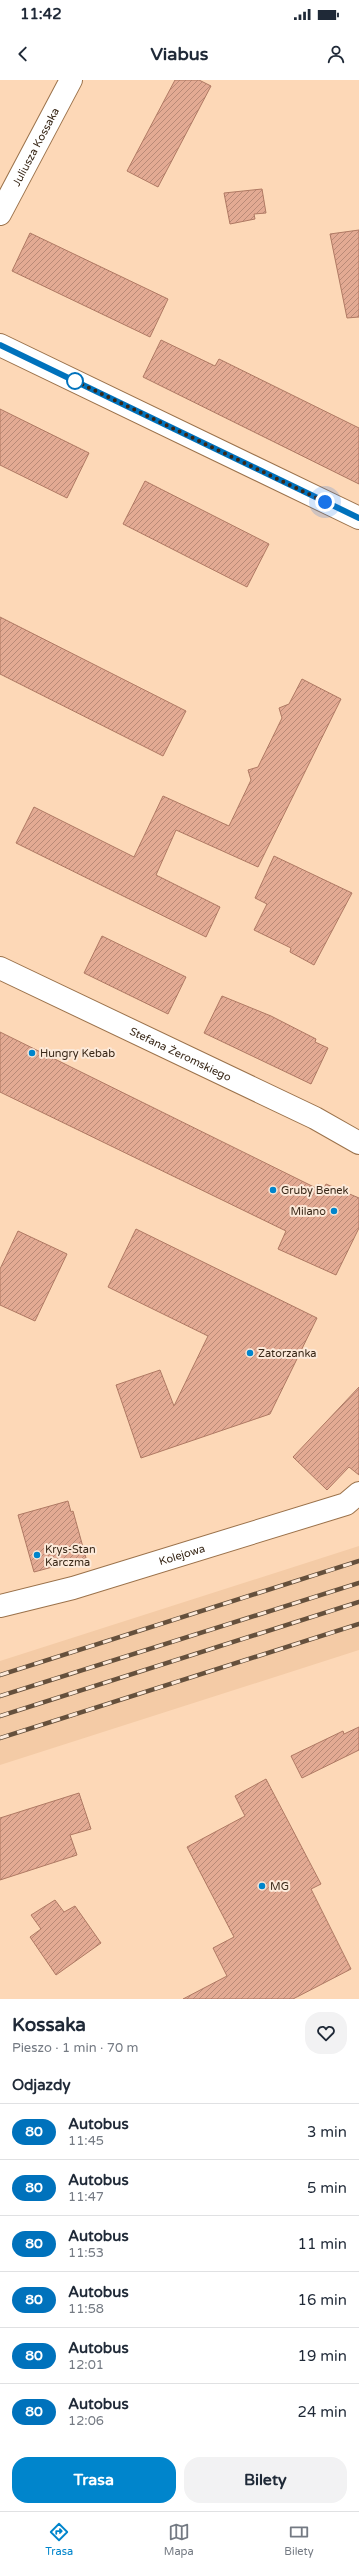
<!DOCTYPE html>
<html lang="pl">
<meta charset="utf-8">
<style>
:root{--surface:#fff;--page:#f2f2f3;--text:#1f2937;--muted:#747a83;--line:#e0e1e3;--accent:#0085cc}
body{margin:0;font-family:"Varela Round",sans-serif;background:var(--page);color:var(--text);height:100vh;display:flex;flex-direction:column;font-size:15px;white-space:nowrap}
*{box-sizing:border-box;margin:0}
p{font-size:13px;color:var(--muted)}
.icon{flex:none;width:22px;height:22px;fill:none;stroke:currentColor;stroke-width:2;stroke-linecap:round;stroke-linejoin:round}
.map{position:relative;height:1919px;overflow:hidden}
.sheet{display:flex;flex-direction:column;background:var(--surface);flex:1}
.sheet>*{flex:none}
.badge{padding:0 8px;border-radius:13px;font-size:14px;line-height:26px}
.you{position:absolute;width:20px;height:20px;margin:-10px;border:3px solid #fff;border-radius:50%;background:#1a73e8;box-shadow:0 0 0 6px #1a73e833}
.map>.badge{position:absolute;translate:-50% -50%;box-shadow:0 0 0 2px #fff}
h2{padding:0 12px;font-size:15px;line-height:36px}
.round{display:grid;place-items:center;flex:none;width:42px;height:42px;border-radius:16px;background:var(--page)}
.overview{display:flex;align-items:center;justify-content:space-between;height:68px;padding:0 12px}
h1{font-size:19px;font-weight:700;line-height:30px}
.button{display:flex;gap:8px;margin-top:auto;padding:8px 12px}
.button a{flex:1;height:46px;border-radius:16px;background:var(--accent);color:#fff;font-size:16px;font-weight:700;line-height:46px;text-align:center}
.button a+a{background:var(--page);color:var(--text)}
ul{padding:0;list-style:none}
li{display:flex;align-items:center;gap:12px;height:56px;padding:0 12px;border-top:1px solid var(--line)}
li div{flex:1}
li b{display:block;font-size:15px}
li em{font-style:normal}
li .badge{min-width:44px;font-weight:700;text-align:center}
.status{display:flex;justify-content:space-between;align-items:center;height:28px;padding:0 20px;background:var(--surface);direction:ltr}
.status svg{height:11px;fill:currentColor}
header{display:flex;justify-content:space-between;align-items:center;height:52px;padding:0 12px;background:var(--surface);font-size:18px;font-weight:700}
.tab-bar{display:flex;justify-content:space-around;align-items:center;height:56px;border-top:1px solid var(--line);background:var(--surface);font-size:11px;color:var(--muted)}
.tab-bar a{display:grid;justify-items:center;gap:2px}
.tab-bar .active{color:var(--accent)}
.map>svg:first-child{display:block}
.built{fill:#f4cba6}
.building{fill:url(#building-hatch);stroke:#af7963}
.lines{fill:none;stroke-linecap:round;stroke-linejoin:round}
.minor-casing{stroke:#9b724b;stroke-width:24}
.minor{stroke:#fff;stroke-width:22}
.rail-casing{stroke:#65503c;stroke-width:4.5}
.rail{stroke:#fce9d9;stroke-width:3;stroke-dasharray:9;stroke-linecap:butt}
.line-casing{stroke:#fff;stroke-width:9}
.line{stroke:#0072bc;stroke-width:6}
.walk{stroke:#392818;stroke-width:4;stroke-dasharray:0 7.2}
.stop-dot{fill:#fff;stroke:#0072bc;stroke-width:2}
.poi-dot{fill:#0085cc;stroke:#fce9d9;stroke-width:1.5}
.labels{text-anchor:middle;stroke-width:4;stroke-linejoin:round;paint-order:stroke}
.street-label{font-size:11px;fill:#392818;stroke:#fce9d9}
.poi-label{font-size:11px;fill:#392818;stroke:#fce9d9;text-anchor:start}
</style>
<div class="status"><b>11:42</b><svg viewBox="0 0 49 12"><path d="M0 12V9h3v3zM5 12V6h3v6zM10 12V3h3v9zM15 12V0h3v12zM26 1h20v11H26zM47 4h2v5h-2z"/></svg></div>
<header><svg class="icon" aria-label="back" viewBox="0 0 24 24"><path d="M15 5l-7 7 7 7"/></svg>Viabus<svg class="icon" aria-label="person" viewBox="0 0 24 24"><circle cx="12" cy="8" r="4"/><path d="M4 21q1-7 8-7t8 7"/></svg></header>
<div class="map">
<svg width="359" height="1919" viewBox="0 0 359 1919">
<defs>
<pattern id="building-hatch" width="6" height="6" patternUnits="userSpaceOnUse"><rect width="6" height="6" fill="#e3aa93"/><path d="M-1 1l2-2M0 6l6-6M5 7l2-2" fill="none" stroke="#b98a77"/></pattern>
</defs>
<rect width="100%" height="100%" fill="#fdd8b7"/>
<path class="built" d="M 359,1466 L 359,1570 L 0,1685 L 0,1581 Z"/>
<g class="building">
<path d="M 175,0 L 199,0 L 211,6 L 158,107 L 127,91 Z"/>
<path d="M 262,109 L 266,133 L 254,134 L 255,139 L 230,144 L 224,113 Z"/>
<path d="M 359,150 L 359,237 L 347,238 L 330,154 Z"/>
<path d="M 30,153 L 168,219 L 150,257 L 12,191 Z"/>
<path d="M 161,260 L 215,286 L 219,279 L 359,348 L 359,404 L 143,297 Z"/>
<path d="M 0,329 L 89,373 L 67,418 L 0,385 Z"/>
<path d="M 145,401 L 269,464 L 247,507 L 123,444 Z"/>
<path d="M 0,537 L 186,631 L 163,676 L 0,594 Z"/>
<path d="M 302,599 L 341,619 L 258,787 L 176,750 L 156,795 L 220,827 L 206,857 L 16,763 L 34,727 L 134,777 L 163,716 L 229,746 L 251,700 L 248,690 L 258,687 L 282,638 L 279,628 L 289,624 Z"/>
<path d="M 274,776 L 352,813 L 314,885 L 290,872 L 291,868 L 254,850 L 267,824 L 255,818 Z"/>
<path d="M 102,856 L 186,897 L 168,934 L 84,893 Z"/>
<path d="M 222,916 L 271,936 L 316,959 L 315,962 L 328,968 L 311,1004 L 204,953 Z"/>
<path d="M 0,952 L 316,1108 L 318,1104 L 324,1108 L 326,1104 L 359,1118 L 359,1148 L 336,1195 L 278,1169 L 286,1151 L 0,1012 Z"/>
<path d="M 136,1149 L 317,1238 L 270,1334 L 141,1378 L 116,1305 L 160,1290 L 174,1326 L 208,1256 L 108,1207 Z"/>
<path d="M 18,1151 L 67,1174 L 35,1241 L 0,1225 L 0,1189 Z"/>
<path d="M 359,1307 L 359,1395 L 349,1387 L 327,1410 L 293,1377 Z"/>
<path d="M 68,1421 L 71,1432 L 73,1431 L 86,1478 L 34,1492 L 18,1435 Z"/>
<path d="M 359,1647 L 359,1670 L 302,1698 L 291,1676 L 343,1651 L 344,1654 Z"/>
<path d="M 266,1699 L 321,1804 L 311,1809 L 351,1889 L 293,1919 L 183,1919 L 227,1896 L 213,1868 L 234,1857 L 187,1767 L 245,1736 L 235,1716 Z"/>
<path d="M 79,1713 L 91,1749 L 70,1755 L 77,1775 L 0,1800 L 0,1738 Z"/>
<path d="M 55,1820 L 64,1832 L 75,1826 L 101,1863 L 56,1895 L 30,1857 L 41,1849 L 31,1835 Z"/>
</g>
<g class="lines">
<g class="minor-casing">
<g id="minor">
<path id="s1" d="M 0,134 L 71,0"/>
<path d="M 0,265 L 359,438"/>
<path id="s2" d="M 0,888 L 315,1038 L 359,1063"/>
<path id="s3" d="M 0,1526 L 73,1508 L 346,1424 L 359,1413"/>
</g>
</g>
<use href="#minor" class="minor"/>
<g class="rail-casing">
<g id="rail">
<path d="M 0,1595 L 359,1481"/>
<path d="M 0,1616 L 359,1503"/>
<path d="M 0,1636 L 359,1522"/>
<path d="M 0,1658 L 359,1544"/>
</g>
</g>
<use href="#rail" class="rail"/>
</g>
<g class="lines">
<g class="line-casing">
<path id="line" d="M 0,265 L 359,438"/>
</g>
<use href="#line" class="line"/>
<path class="walk" d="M 75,301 L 69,298 L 325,422"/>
</g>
<circle class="stop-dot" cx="75" cy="301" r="8"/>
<g class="poi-dot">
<circle cx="32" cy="973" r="4"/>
<circle cx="273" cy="1110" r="4"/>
<circle cx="334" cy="1131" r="4"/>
<circle cx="250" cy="1273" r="4"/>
<circle cx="37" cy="1475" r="4"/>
<circle cx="262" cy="1806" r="4"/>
</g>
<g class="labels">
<g class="street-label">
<text dy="4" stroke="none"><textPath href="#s1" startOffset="76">Juliusza Kossaka</textPath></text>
<text dy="4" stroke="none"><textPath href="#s2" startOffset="200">Stefana Żeromskiego</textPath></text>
<text dy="4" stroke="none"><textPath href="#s3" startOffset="189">Kolejowa</textPath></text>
</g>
<g class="poi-label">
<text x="40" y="977">Hungry Kebab</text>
<text x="281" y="1114">Gruby Benek</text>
<text x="326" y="1135" text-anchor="end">Milano</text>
<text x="258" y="1277">Zatorzanka</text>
<text x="45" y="1473">Krys-Stan<tspan x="45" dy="13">Karczma</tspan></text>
<text x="270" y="1810">MG</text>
</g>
</g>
</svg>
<div class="you" style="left:325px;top:422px"></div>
</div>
<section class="sheet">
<div class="overview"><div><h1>Kossaka</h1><p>Pieszo · 1 min · 70 m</p></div><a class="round"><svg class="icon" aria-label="heart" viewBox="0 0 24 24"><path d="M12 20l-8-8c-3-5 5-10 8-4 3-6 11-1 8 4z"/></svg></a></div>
<h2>Odjazdy</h2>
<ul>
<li><span class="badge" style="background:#0072bc;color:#fff">80</span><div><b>Autobus</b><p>11:45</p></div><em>3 min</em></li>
<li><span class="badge" style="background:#0072bc;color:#fff">80</span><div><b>Autobus</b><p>11:47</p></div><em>5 min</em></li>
<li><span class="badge" style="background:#0072bc;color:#fff">80</span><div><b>Autobus</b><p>11:53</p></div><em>11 min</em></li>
<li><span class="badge" style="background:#0072bc;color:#fff">80</span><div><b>Autobus</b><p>11:58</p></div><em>16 min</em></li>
<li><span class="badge" style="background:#0072bc;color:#fff">80</span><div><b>Autobus</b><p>12:01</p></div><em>19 min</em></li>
<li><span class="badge" style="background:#0072bc;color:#fff">80</span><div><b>Autobus</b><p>12:06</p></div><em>24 min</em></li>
</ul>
<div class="button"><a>Trasa</a><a>Bilety</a></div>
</section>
<nav class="tab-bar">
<a class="active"><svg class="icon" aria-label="directions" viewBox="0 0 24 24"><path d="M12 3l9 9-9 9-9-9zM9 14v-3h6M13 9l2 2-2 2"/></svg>Trasa</a>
<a><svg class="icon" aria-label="map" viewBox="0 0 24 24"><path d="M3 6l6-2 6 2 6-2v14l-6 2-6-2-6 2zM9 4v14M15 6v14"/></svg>Mapa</a>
<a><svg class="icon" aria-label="tickets" viewBox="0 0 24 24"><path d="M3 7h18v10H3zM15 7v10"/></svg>Bilety</a>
</nav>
